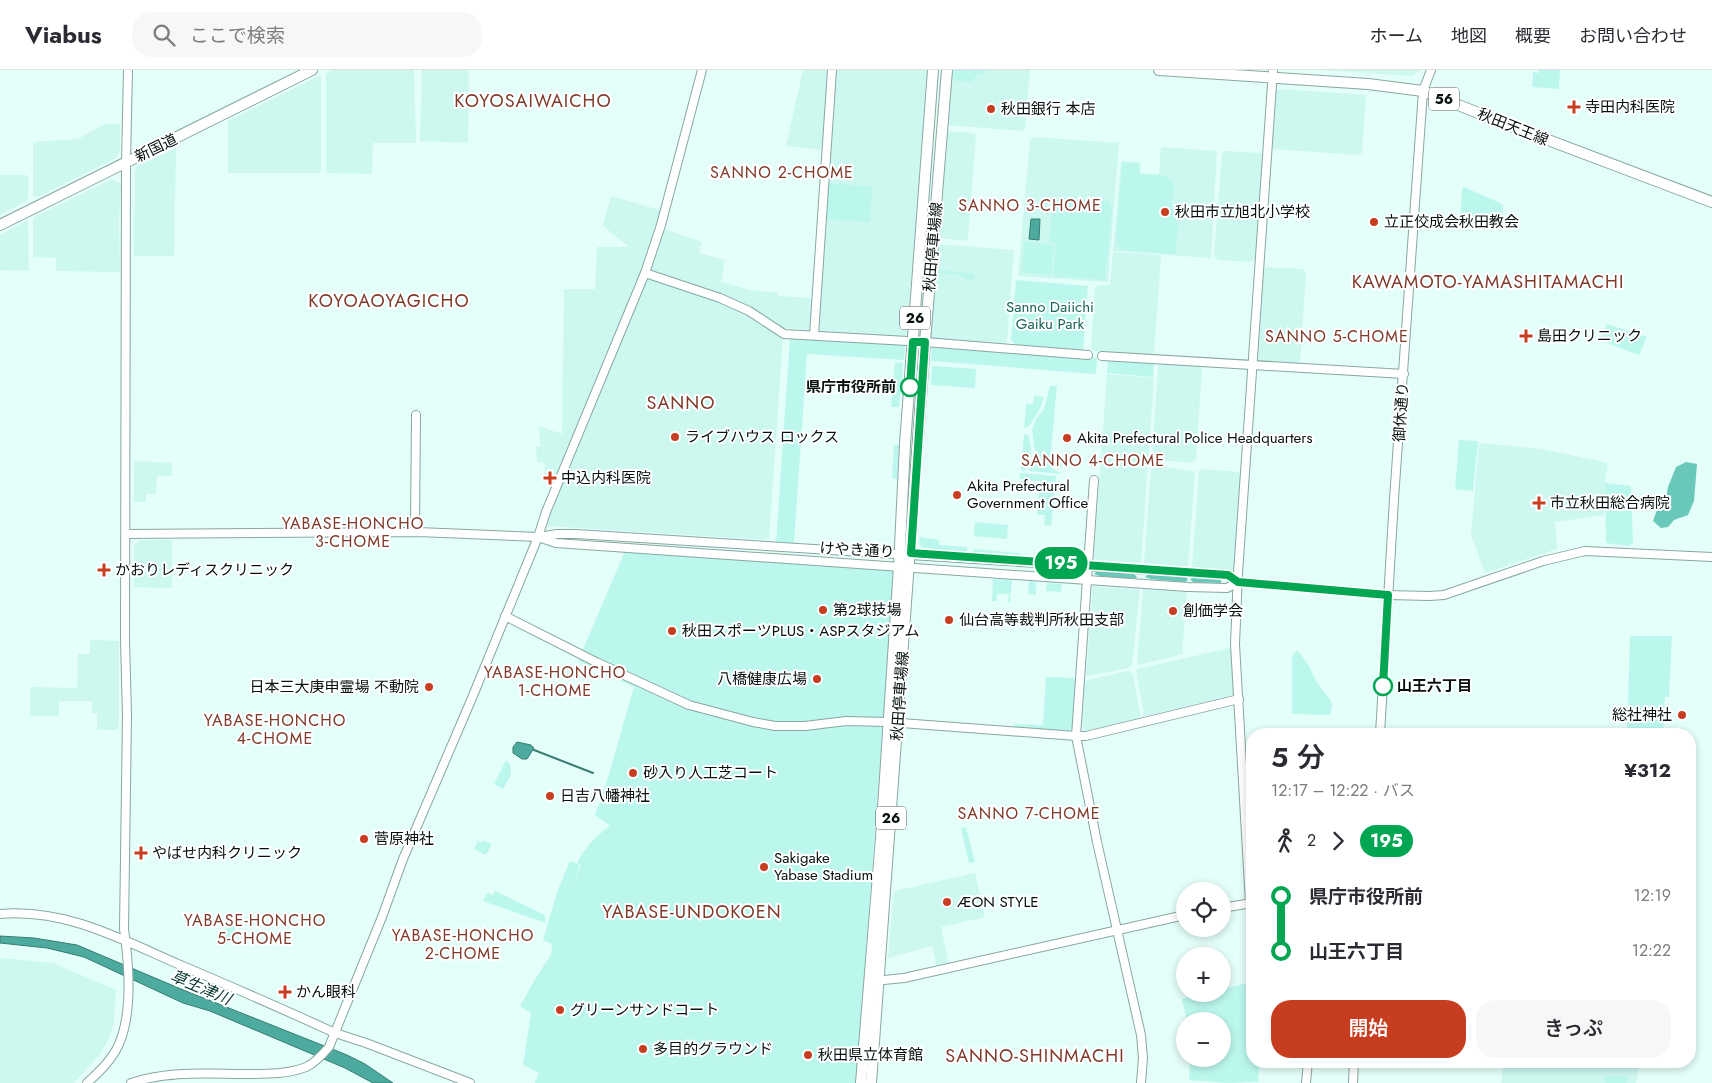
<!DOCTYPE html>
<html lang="ja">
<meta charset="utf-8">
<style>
:root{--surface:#fff;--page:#f7f7f7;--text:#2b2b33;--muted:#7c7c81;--line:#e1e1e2;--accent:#c73d1f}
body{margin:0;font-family:Jost,"Noto Sans JP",sans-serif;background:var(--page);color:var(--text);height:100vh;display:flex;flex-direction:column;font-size:19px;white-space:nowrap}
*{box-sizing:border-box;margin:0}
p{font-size:16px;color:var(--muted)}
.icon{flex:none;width:28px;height:28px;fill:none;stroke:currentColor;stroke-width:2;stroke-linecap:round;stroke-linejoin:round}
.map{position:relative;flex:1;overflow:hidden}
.drawer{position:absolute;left:1246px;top:658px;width:450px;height:340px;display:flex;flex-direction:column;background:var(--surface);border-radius:20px;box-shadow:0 2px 8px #0003}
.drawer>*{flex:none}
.badge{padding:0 10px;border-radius:16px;font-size:18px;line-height:32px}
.fabs{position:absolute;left:1176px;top:812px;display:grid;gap:10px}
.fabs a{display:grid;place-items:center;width:55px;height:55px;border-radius:50%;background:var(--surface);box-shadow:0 2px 8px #0003;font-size:25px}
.map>.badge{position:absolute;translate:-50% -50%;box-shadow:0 0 0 2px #fff}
.legs{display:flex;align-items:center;gap:8px;height:55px;padding:0 25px;font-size:16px}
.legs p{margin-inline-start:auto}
.headline{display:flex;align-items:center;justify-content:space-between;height:85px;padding:0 25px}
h1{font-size:28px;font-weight:600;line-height:38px}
.primary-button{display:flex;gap:10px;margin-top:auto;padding:10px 25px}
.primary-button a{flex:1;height:58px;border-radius:20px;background:var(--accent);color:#fff;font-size:20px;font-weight:600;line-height:58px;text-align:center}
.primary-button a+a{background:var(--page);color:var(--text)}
ul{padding:0 25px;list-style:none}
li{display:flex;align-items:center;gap:18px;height:55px;font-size:19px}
li i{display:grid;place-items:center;width:8px;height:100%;margin:0 6px;background:currentColor}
li i::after{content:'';width:12px;height:12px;margin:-6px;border:4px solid;border-radius:50%;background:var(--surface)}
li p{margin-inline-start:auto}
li:first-child i{background:linear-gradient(#0000 50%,currentColor 0)}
li:last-child i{background:linear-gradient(currentColor 50%,#0000 0)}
header{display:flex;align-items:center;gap:30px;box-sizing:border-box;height:70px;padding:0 25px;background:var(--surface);border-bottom:1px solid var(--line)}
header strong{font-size:24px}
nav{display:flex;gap:28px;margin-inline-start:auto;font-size:18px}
.search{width:350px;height:45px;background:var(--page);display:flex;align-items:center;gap:12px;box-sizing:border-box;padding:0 18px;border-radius:20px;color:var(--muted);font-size:19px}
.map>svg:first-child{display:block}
.built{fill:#ccf8f0}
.green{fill:#bcf7ed}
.forest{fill:#6ac8bb}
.water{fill:#4caa9e;stroke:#377c73}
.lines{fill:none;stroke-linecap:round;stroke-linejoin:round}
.stream{stroke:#377c73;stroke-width:2}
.minor-casing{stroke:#88a7a2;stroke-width:10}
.major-casing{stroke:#88a7a2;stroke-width:12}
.minor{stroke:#fff;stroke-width:8}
.major{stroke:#fff;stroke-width:10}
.line-1-casing{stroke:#fff;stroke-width:11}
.line-1{stroke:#00a651;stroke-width:8}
.poi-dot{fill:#c73d1f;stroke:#fff;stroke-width:2}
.stop-1-dot{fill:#fff;stroke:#00a651;stroke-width:2.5}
.labels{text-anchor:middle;stroke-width:4;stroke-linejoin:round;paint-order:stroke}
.shield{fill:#fff;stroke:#515858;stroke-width:1}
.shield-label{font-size:14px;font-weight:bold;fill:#061110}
.poi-label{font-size:15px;fill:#061110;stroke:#fff;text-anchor:start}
.street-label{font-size:15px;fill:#061110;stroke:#fff}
.park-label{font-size:15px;fill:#18645c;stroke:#fff}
.stop-label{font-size:15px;font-weight:bold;fill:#061110;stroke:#fff;text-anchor:end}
.neighbourhood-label{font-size:16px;letter-spacing:1px;fill:#803a2b;stroke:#fff}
.water-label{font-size:16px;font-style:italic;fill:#04332e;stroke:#fff}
.quarter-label{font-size:18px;letter-spacing:1px;fill:#803a2b;stroke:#fff}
</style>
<header>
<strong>Viabus</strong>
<div class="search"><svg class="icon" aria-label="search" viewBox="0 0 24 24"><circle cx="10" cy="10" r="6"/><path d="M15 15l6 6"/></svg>ここで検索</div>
<nav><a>ホーム</a><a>地図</a><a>概要</a><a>お問い合わせ</a></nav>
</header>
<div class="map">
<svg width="1712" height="1013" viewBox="0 0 1712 1013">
<rect width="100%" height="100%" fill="#e4fefa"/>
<g class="built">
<path d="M 332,0 L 414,0 L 416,73 L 373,73 L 372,104 L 328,103 L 326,100 L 326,3 Z"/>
<path d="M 422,0 L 469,0 L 468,73 L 420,71 Z"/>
<path d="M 803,0 L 926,0 L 927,2 L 907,267 L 811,261 L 824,80 L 786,76 Z"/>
<path d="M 951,0 L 1030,0 L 1025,59 L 1023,61 L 945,55 Z"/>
<path d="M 1321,0 L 1421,0 L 1412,6 Z"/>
<path d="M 321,5 L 321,101 L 319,103 L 228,103 L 228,51 Z"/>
<path d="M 1280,19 L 1366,25 L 1362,83 L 1358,85 L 1273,79 L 1271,75 L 1276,21 Z"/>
<path d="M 105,54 L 120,54 L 120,81 L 116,88 L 38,127 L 33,125 L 33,72 L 78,69 Z"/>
<path d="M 945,61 L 974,63 L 976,65 L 968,168 L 966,171 L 937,168 Z"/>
<path d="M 1035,67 L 1119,73 L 1108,212 L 1018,206 L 1030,70 Z"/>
<path d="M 1161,77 L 1217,81 L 1211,188 L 1113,181 L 1121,91 L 1141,92 L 1140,103 L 1159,104 Z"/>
<path d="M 176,78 L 174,186 L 134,186 L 135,102 L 137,96 Z"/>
<path d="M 1224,81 L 1261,83 L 1263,86 L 1255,190 L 1250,192 L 1218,190 L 1214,186 L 1222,84 Z"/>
<path d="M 2,105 L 26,105 L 29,108 L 28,130 L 0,145 L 0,106 Z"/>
<path d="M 112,109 L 121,114 L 119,153 L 120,202 L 56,201 L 56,188 L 33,187 L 33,148 Z"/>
<path d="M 611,126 L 663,141 L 658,157 L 702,172 L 699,183 L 725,190 L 721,212 L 751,220 L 778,223 L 778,226 L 812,228 L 809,260 L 785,258 L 783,266 L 769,470 L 546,456 L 546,453 L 562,413 L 555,411 L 544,410 L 545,393 L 537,392 L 536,377 L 540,377 L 539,356 L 562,364 L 564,219 L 595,219 L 597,177 L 629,177 L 603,156 Z"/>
<path d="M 28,150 L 29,201 L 0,200 L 0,165 Z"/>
<path d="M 936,174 L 1014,180 L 1007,272 L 1003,276 L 928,270 Z"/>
<path d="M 1113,182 L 1159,185 L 1161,187 L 1154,283 L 1151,285 L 1094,281 L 1091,278 L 1095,218 L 1098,215 L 1110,215 Z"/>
<path d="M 1267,197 L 1303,199 L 1306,203 L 1300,293 L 1297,295 L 1260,292 L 1256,288 L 1263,200 Z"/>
<path d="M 1162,292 L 1200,295 L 1202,299 L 1196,389 L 1191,393 L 1154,389 L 1152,387 L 1158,296 Z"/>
<path d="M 1107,304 L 1154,308 L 1141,493 L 1098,490 L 1094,487 Z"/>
<path d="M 1479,373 L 1542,379 L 1608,393 L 1605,412 L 1604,445 L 1555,452 L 1557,479 L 1485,503 L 1471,465 Z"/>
<path d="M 134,391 L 172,393 L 172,406 L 157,406 L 156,424 L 146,424 L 146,432 L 134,432 Z"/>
<path d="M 1155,396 L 1195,401 L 1188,497 L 1144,493 L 1151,399 Z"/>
<path d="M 1201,399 L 1239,402 L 1241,404 L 1234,499 L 1233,501 L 1192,497 L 1199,402 Z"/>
<path d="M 140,470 L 172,470 L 172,518 L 134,517 L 134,476 Z"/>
<path d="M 1093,516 L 1140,520 L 1132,595 L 1128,598 L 1088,606 L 1086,604 Z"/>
<path d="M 1143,519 L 1187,522 L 1182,584 L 1139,595 L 1137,593 Z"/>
<path d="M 90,570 L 119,571 L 119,656 L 116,660 L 97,660 L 97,643 L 92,643 L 92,631 L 59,631 L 59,646 L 30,646 L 30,617 L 77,618 L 78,584 L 90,584 Z"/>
<path d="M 1230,578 L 1233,580 L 1235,623 L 1233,625 L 1146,646 L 1144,645 L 1136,601 L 1137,599 Z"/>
<path d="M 1129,601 L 1133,604 L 1141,648 L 1085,661 L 1082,655 L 1085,613 L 1087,610 Z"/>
<path d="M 975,803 L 985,847 L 941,857 L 949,895 L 937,898 L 932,876 L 888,888 L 894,821 Z"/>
<path d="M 0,888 L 53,893 L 116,920 L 114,952 L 109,968 L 100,984 L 74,1013 L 0,1013 Z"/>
<path d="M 1504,991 L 1640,991 L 1636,1013 L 1501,1013 Z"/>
</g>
<g class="green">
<path d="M 954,0 L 986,0 L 985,4 L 979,3 L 971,12 L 953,10 Z"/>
<path d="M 1539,0 L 1560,0 L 1559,19 L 1532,17 L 1533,2 L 1539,3 Z"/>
<path d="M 1122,93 L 1139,94 L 1139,104 L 1166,106 L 1174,114 L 1172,137 L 1178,146 L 1176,184 L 1122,180 L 1116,174 Z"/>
<path d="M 827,113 L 872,117 L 870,152 L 825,149 Z"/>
<path d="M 1464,117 L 1500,133 L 1503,136 L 1501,156 L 1460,152 L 1462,120 Z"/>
<path d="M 1058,128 L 1109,131 L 1112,138 L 1105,210 L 1053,206 L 1056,173 L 1049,172 L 1053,134 Z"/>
<path d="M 1024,172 L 1054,175 L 1051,205 L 1022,203 Z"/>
<path d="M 939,200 L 974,204 L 973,209 L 970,212 C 958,202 952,204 938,203 Z"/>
<path d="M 1016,210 L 1088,216 L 1083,281 L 1017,276 L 1011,270 Z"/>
<path d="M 1607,254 L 1647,267 L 1639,285 L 1600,270 Z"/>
<path d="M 790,268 L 905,275 L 904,290 L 807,284 L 794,473 L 776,472 Z"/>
<path d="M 932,275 L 1097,288 L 1096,304 L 931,291 Z"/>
<path d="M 1108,288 L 1154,291 L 1153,307 L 1107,303 Z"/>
<path d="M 895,292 L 903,293 L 902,313 L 900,313 L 899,319 L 901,320 L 899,337 L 891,337 Z"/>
<path d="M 932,296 L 976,299 L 975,318 L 931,315 Z"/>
<path d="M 1050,316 L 1057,316 L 1050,391 L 1062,393 L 1062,397 L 1055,397 L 1055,401 L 1061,402 L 1060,404 L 1029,401 L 1033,392 L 1035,382 L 1032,359 L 1036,349 L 1044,339 Z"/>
<path d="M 1034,326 L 1044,327 C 1041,338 1035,349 1027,358 L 1024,358 L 1026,334 L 1033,334 Z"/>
<path d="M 1024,364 L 1028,365 C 1033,378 1031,389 1025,401 L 1021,400 Z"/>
<path d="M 1459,370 L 1478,371 L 1473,421 L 1455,419 Z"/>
<path d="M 894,375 L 899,375 L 897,409 L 892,408 Z"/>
<path d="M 1020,403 L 1056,406 L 1051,456 L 1044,455 L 1045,445 L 1037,445 L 1040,411 L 1020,409 Z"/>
<path d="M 1605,413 L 1631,416 L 1633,472 L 1629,476 L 1606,473 Z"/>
<path d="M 975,452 L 1008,455 L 1007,469 L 974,466 Z"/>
<path d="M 920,467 L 939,470 L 939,475 L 967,477 L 967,482 L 923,478 L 919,473 Z"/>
<path d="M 974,479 L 1019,483 L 1021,485 L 973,482 Z"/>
<path d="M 625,481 L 890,499 L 893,502 L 894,507 L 856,1013 L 535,1013 L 539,1003 L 523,995 L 531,943 L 520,936 L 537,906 L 551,885 L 552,874 L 543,870 L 557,822 L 570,791 L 580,795 L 572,819 L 581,795 L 577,793 C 585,777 596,766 610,756 L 595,745 L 604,721 L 634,617 L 578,591 Z"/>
<path d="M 993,509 L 1012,510 L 1010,532 L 1008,532 L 1009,524 L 997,524 L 997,531 L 992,531 Z"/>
<path d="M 1029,511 L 1036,512 L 1036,525 L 1028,524 Z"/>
<path d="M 1047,513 L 1062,514 L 1061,522 L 1046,521 Z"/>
<path d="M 1630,566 L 1672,566 L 1669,627 L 1665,627 L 1663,664 L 1627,664 Z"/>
<path d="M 1296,581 L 1298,581 L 1308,594 L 1316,611 L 1331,631 L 1332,636 L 1330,645 L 1294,644 L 1292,643 L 1292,586 Z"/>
<path d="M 1046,607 L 1078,608 L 1074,654 L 1071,660 L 1067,662 L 1014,658 L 1014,654 L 1043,655 Z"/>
<path d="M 506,690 L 510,694 L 511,705 L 503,719 L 494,714 Z"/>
<path d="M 966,757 L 975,792 L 969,793 L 961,758 Z"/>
<path d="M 483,770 L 492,774 L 486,785 L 474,779 L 478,771 L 482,773 Z"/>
<path d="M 495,821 L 545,845 L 545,853 L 483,831 L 487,823 L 493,825 Z"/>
<path d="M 229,854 L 235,854 L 235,867 L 226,867 L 226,857 Z"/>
<path d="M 1252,912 L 1252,991 L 1260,991 L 1258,1012 L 1226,1013 L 1190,1010 L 1189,1009 L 1190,989 L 1222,989 L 1222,951 L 1187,950 L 1182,930 L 1184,928 L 1202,924 L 1222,924 L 1223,919 Z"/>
<path d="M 1605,1006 L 1627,1007 L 1627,1013 L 1605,1013 Z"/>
</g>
<g class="forest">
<path d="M 1686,392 L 1697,394 L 1694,431 L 1688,445 L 1674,450 L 1668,457 L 1661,458 L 1653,451 L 1657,440 L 1663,435 L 1666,428 L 1668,417 L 1676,397 Z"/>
<path d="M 1097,501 L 1134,504 L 1137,507 L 1134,509 L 1100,506 L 1094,504 Z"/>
<path d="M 1148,504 L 1186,507 L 1188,510 L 1185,512 L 1151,509 L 1145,507 Z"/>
<path d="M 1193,508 L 1221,509 L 1221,513 L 1193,512 L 1190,509 Z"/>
</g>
<g class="water">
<path d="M 1031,149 L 1040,149 L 1039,170 L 1029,169 Z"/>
<path d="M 517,672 L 531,675 L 534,678 L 527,689 L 522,689 L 513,683 L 513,677 Z"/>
<path d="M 0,866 L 34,868 L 77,875 L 181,919 L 347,985 L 365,994 L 393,1013 L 373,1013 L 345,998 L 210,941 L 183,933 L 84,887 L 47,878 L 0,873 Z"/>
</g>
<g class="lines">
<path class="stream" d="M 534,680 L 593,703"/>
<g class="minor-casing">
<g id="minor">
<path d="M 645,203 L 720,228 L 749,241 L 784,264 L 925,272 L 1088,285"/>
<path d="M 814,265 L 832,0"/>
<path d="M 1102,286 L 1404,304"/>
<path d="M 416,345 L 415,457 L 418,462"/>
<path d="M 1094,410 L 1076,666 L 1097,772 L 1141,965 L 1143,988 L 1141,1013"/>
<path d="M 126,464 L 418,462 L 538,467 L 557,464 L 576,464 C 793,477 1010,490 1227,505 L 1238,512 L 1388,525 L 1429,526 L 1444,525 L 1543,491 L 1585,481 L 1712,487"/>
<path d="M 538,467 L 556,473 L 1188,517 L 1227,518 L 1238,512"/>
<path d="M 505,546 L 596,592 L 689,635 L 753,652 L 775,656 L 805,656 L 846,651 L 888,652 L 1076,666 L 1086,666 L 1239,629"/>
<path d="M 1380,664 L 1394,429 L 1423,21 L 1431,0"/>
<path d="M 1250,833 L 1235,574 L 1238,503 L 1273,0"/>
<path d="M 1222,838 L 1252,833"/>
<path d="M 0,844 C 64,838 121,869 178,894 C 230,916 283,939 335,963 L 366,973 L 470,1013"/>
<path d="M 874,911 L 904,908 L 1185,845"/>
<path d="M 87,1013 C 99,1002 112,990 119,974 C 133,942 129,894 124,859 L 127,645 L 125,570 L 126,92 L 128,0"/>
<path d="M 131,1013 C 169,1000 210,1004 249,1004 C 267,1004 289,1004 306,997 C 315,993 323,984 329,977 L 382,847 L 403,789 L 472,628 L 538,467 L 546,442 L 645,203 L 661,155 L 702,0"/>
<path d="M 1306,1013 L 1308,991"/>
<path d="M 1353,1013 L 1354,991"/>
</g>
</g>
<g class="major-casing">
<g id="major">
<path d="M 1159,0 L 1368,14 L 1423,21 L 1511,56 L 1712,132"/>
<path d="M 0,155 L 312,0"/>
<path d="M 861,1013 L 881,768 L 899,496 L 905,374 L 933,0"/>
<path d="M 871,1013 L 925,272 L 947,0"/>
</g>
</g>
<use href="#minor" class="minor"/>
<use href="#major" class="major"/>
</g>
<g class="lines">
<g class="line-1-casing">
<path id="line-1" d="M 910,317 L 913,272 L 925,272 L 911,483 L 1228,505 L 1238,512 L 1388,525 L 1383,616"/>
</g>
<use href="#line-1" class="line-1"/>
</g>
<g class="poi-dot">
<path d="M1571.5 29.5h5v5h5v5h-5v5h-5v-5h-5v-5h5z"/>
<circle cx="991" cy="39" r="5"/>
<circle cx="1165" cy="142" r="5"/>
<circle cx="1374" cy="152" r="5"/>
<path d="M1523.5 258.5h5v5h5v5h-5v5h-5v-5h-5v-5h5z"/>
<circle cx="675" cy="367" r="5"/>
<circle cx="1067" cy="368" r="5"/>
<path d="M547.5 400.5h5v5h5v5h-5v5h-5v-5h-5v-5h5z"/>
<circle cx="957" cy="425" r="5"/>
<path d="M1536.5 425.5h5v5h5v5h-5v5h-5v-5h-5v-5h5z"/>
<path d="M101.5 492.5h5v5h5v5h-5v5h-5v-5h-5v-5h5z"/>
<circle cx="823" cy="540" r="5"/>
<circle cx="1173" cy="541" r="5"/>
<circle cx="949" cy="550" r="5"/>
<circle cx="672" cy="561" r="5"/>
<circle cx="817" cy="609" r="5"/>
<circle cx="429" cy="617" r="5"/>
<circle cx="1682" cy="645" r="5"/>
<circle cx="633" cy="703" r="5"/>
<circle cx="550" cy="726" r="5"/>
<circle cx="364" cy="769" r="5"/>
<path d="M138.5 775.5h5v5h5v5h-5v5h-5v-5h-5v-5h5z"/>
<circle cx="764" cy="797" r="5"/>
<circle cx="947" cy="832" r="5"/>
<path d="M282.5 914.5h5v5h5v5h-5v5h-5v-5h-5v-5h5z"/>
<circle cx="560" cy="940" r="5"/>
<circle cx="643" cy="979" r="5"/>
<circle cx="808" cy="985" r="5"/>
</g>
<g class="stop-1-dot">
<circle cx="910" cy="317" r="9"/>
<circle cx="1383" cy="616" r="9"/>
</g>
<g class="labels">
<g class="shield">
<rect x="1429" y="17.5" width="30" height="23" rx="4"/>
<rect x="900" y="236.5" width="30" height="23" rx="4"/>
<rect x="876" y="736.5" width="30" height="23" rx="4"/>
</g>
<g class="shield-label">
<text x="1444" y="34">56</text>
<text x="915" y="253">26</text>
<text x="891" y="753">26</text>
</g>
<g class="poi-label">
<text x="1585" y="42">寺田内科医院</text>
<text x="1001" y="44">秋田銀行 本店</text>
<text x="1175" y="147">秋田市立旭北小学校</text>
<text x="1384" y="157">立正佼成会秋田教会</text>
<text x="1537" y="271">島田クリニック</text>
<text x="685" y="372">ライブハウス ロックス</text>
<text x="1077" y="373">Akita Prefectural Police Headquarters</text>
<text x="561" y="413">中込内科医院</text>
<text x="967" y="421">Akita Prefectural<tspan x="967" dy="17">Government Office</tspan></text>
<text x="1550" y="438">市立秋田総合病院</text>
<text x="115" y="505">かおりレディスクリニック</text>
<text x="833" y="545">第2球技場</text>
<text x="1183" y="546">創価学会</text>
<text x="959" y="555">仙台高等裁判所秋田支部</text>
<text x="682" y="566">秋田スポーツPLUS・ASPスタジアム</text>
<text x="807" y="614" text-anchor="end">八橋健康広場</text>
<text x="419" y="622" text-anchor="end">日本三大庚申霊場 不動院</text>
<text x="1672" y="650" text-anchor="end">総社神社</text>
<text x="643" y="708">砂入り人工芝コート</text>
<text x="560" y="731">日吉八幡神社</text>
<text x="374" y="774">菅原神社</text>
<text x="152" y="788">やばせ内科クリニック</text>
<text x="774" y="793">Sakigake<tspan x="774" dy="17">Yabase Stadium</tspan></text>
<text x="957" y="837">ÆON STYLE</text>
<text x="296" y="927">かん眼科</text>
<text x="570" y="945">グリーンサンドコート</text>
<text x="653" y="984">多目的グラウンド</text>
<text x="818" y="990">秋田県立体育館</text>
</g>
<g class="street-label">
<text transform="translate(1513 57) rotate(22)" y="5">秋田天王線</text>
<text transform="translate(156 78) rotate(-26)" y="5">新国道</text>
<text transform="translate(933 177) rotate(-85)" y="5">秋田停車場線</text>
<text transform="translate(1401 342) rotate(-86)" y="5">御休通り</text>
<text transform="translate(857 480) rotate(3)" y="5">けやき通り</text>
<text transform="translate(900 626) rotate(-86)" y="5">秋田停車場線</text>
</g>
<g class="park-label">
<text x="1050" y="242">Sanno Daiichi<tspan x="1050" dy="17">Gaiku Park</tspan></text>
</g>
<g class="stop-label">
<text x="896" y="322">県庁市役所前</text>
<text x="1397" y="621" text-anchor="start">山王六丁目</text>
</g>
<g class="neighbourhood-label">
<text x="782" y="108">SANNO 2-CHOME</text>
<text x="1030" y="141">SANNO 3-CHOME</text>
<text x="1337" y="272">SANNO 5-CHOME</text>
<text x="1093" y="396">SANNO 4-CHOME</text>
<text x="353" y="459">YABASE-HONCHO<tspan x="353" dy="18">3-CHOME</tspan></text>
<text x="555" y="608">YABASE-HONCHO<tspan x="555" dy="18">1-CHOME</tspan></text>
<text x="275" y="656">YABASE-HONCHO<tspan x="275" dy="18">4-CHOME</tspan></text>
<text x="1029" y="749">SANNO 7-CHOME</text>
<text x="255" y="856">YABASE-HONCHO<tspan x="255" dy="18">5-CHOME</tspan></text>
<text x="463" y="871">YABASE-HONCHO<tspan x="463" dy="18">2-CHOME</tspan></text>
</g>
<g class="water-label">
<text transform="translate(201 917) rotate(23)" y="6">草生津川</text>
</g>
<g class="quarter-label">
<text x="533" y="37">KOYOSAIWAICHO</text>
<text x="1488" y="218">KAWAMOTO-YAMASHITAMACHI</text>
<text x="389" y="237">KOYOAOYAGICHO</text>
<text x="681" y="339">SANNO</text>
<text x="692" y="848">YABASE-UNDOKOEN</text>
<text x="1035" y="992">SANNO-SHINMACHI</text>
</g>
</g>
</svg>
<div class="fabs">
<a><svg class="icon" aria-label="locate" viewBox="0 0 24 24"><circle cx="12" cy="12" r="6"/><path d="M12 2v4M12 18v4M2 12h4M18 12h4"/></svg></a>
<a>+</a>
<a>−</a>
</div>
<b class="badge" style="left:1061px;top:493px;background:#00a651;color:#fff">195</b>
<section class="drawer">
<div class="headline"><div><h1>5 分</h1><p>12:17 – 12:22 · バス</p></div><b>¥312</b></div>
<div class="legs"><svg class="icon" aria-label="walk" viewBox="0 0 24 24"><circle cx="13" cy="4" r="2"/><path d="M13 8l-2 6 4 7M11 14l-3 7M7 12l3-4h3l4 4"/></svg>2<svg class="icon" aria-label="forward" viewBox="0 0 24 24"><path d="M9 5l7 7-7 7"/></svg><b class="badge" style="background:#00a651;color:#fff">195</b></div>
<ul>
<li><i style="color:#00a651"></i><b>県庁市役所前</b><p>12:19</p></li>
<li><i style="color:#00a651"></i><b>山王六丁目</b><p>12:22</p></li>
</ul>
<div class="primary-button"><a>開始</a><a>きっぷ</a></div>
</section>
</div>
